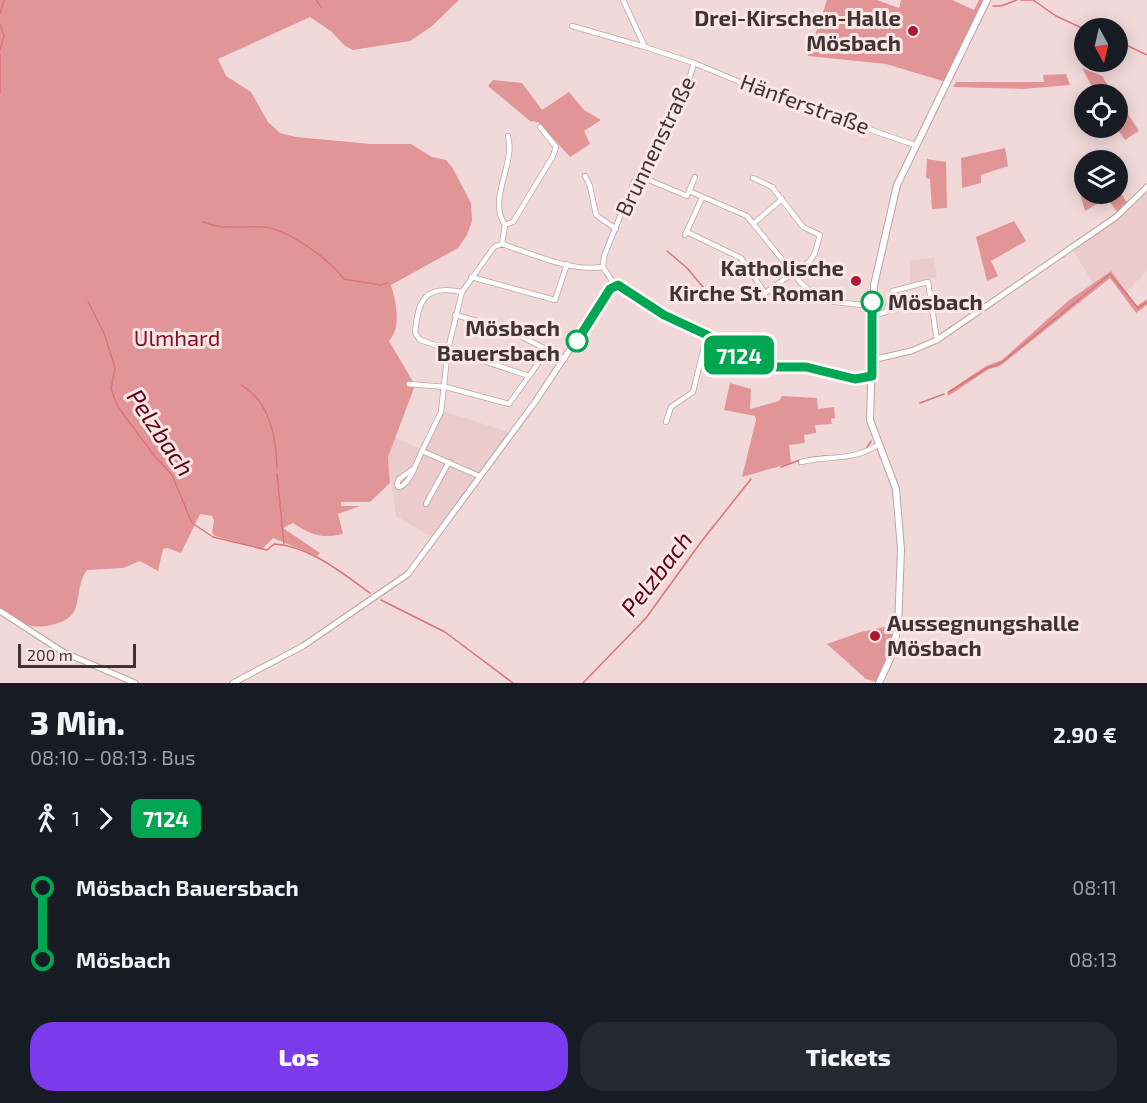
<!DOCTYPE html>
<html lang="de">
<meta charset="utf-8">
<style>
:root{--surface:#171b24;--page:#242831;--text:#f1f3f6;--muted:#9ea1a6;--accent:#7c3aed}
body{margin:0;font-family:"Exo 2",sans-serif;background:var(--page);color:var(--text);height:100vh;display:flex;flex-direction:column;font-size:22px;white-space:nowrap}
*{box-sizing:border-box;margin:0}
p{font-size:20px;color:var(--muted)}
.icon{flex:none;width:33px;height:33px;fill:none;stroke:currentColor;stroke-width:2;stroke-linecap:round;stroke-linejoin:round}
.map{position:relative;height:683px;overflow:hidden}
.panel{display:flex;flex-direction:column;background:var(--surface);flex:1}
.panel>*{flex:none}
.badge{padding:0 12px;border-radius:9px;font-size:21px;line-height:39px}
.needle{width:39px;rotate:172deg}
.tools{position:absolute;left:1074px;top:18px;display:grid;gap:12px}
.tools a{display:grid;place-items:center;width:54px;height:54px;border-radius:50%;background:var(--surface);box-shadow:0 3px 15px #0003;font-size:30px}
.scale{position:absolute;left:18px;bottom:15px;width:118px;box-sizing:border-box;padding-left:6px;border:3px solid #3e3434;border-top:0;font-size:16px;line-height:21px;white-space:nowrap;color:#3e3434;-webkit-text-stroke:4px #fce7e7;paint-order:stroke}
.map>.badge{position:absolute;translate:-50% -50%;box-shadow:0 0 0 3px #fff}
.legs{display:flex;align-items:center;gap:9px;height:66px;padding:0 30px;font-size:20px}
.legs p{margin-inline-start:auto}
.headline{display:flex;align-items:center;justify-content:space-between;height:102px;padding:0 30px}
h1{font-size:33px;font-weight:800;line-height:45px}
.primary-button{display:flex;gap:12px;margin-top:auto;padding:12px 30px}
.primary-button a{flex:1;height:69px;border-radius:24px;background:var(--accent);color:#fff;font-size:24px;font-weight:800;line-height:69px;text-align:center}
.primary-button a+a{background:var(--page);color:var(--text)}
ul{padding:0 30px;list-style:none}
li{display:flex;align-items:center;gap:21px;height:72px;font-size:22px}
li i{display:grid;place-items:center;width:9px;height:100%;margin:0 8px;background:currentColor}
li i::after{content:'';width:15px;height:15px;margin:-8px;border:4px solid;border-radius:50%;background:var(--surface)}
li p{margin-inline-start:auto}
li:first-child i{background:linear-gradient(#0000 50%,currentColor 0)}
li:last-child i{background:linear-gradient(currentColor 50%,#0000 0)}
.map>svg:first-child{display:block}
.built{fill:#ebcbcb}
.green{fill:#e29597}
.lines{fill:none;stroke-linecap:round;stroke-linejoin:round}
.stream{stroke:#d8757a;stroke-width:1.5}
.minor-casing{stroke:#bca4a4;stroke-width:6}
.tertiary-casing{stroke:#bca4a4;stroke-width:7}
.secondary-casing{stroke:#bca4a4;stroke-width:8}
.minor{stroke:#fff;stroke-width:4.5}
.tertiary{stroke:#fff;stroke-width:5}
.secondary{stroke:#fff;stroke-width:6}
.line-1-casing{stroke:#fff;stroke-width:14}
.line-1{stroke:#00a651;stroke-width:9}
.poi-dot{fill:#ad1835;stroke:#fce7e7;stroke-width:2}
.stop-1-dot{fill:#fff;stroke:#00a651;stroke-width:3}
.labels{text-anchor:middle;stroke-width:6;stroke-linejoin:round;paint-order:stroke}
.poi-label{font-size:22px;font-weight:bold;fill:#3e3434;stroke:#fce7e7;text-anchor:end}
.street-label{font-size:22px;fill:#3e3434;stroke:#fce7e7}
.stop-label{font-size:22px;font-weight:bold;fill:#3e3434;stroke:#fce7e7;text-anchor:start}
.park-label{font-size:22px;fill:#890c27;stroke:#fce7e7}
.water-label{font-size:24px;font-style:italic;fill:#5d0015;stroke:#fce7e7}
</style>
<div class="map">
<svg width="1147" height="683" viewBox="0 0 1147 683">
<rect width="100%" height="100%" fill="#f2d9d9"/>
<g class="built">
<path d="M 1147,185 L 1147,271 L 1127,291 L 1111,271 L 1093,283 L 1073,250 Z"/>
<path d="M 934,258 L 937,277 L 910,284 L 910,260 Z"/>
<path d="M 442,411 L 516,434 L 473,486 L 437,536 L 428,535 L 396,516 L 388,457 L 395,438 L 422,449 Z"/>
</g>
<g class="green">
<path d="M 0,0 L 459,0 L 431,27 L 410,41 L 353,50 L 345,46 L 332,32 L 310,17 L 218,59 L 226,76 L 251,92 L 268,122 L 280,133 L 296,137 L 371,144 L 411,144 L 432,157 L 446,160 L 452,167 L 471,203 L 472,221 L 467,235 L 458,248 L 391,285 C 396,302 402,326 389,341 L 412,380 L 414,388 L 388,457 L 390,483 L 370,502 L 341,502 L 341,506 L 360,506 L 338,514 L 343,534 C 322,539 311,535 293,523 L 283,528 L 320,553 L 317,556 L 273,538 L 262,549 L 215,536 L 212,533 L 214,520 L 212,516 L 200,514 L 181,553 L 167,548 L 163,549 L 158,571 L 140,561 L 123,568 L 87,570 C 78,582 80,596 75,610 C 68,625 38,630 24,624 C 16,620 8,614 0,609 Z"/>
<path d="M 827,0 L 877,0 L 899,8 L 901,0 L 952,0 L 974,10 L 979,0 L 985,0 L 946,82 L 886,64 L 808,56 Z"/>
<path d="M 1082,68 L 1102,76 L 1114,94 L 1096,94 Z"/>
<path d="M 1066,74 L 1070,85 L 1023,89 L 953,87 L 956,82 L 1044,82 L 1043,75 Z"/>
<path d="M 493,80 L 522,83 L 542,110 L 569,92 L 584,110 L 601,120 L 584,131 L 590,144 L 570,157 L 538,122 L 530,121 L 488,86 Z"/>
<path d="M 1118,99 L 1139,131 L 1125,140 L 1117,128 Z"/>
<path d="M 1005,148 L 1008,166 L 981,175 L 981,183 L 962,188 L 961,158 Z"/>
<path d="M 927,159 L 946,162 L 947,208 L 932,209 L 930,179 L 926,178 Z"/>
<path d="M 1084,171 L 1084,194 L 1118,194 L 1118,189 L 1128,204 L 1117,212 L 1107,198 L 1085,211 L 1075,176 Z"/>
<path d="M 1014,221 L 1026,241 L 991,261 L 998,276 L 987,281 L 976,237 Z"/>
<path d="M 1111,271 L 1137,306 L 1147,299 L 1147,305 L 1136,313 L 1110,278 L 1000,366 L 989,369 L 948,396 L 947,392 L 986,366 L 1002,360 L 1068,301 Z"/>
<path d="M 730,383 L 751,389 L 750,409 L 779,401 L 782,396 L 817,398 L 818,409 L 834,407 L 835,418 L 831,419 L 832,424 L 815,425 L 816,433 L 804,435 L 805,443 L 789,445 L 791,463 L 742,477 L 756,420 L 755,416 L 724,410 Z"/>
<path d="M 894,625 L 889,654 L 877,682 L 866,679 L 827,644 L 861,632 Z"/>
</g>
<g class="lines">
<g class="stream">
<path d="M 316,0 L 322,8"/>
<path d="M 1021,0 L 1033,0 L 1056,16 L 1084,29"/>
<path d="M 993,6 L 1001,6 L 1017,0"/>
<path d="M 0,14 L 4,0"/>
<path d="M 0,24 L 4,36 L 0,50"/>
<path d="M 1118,41 L 1147,55"/>
<path d="M 0,54 L 0,75"/>
<path d="M 0,93 L 0,77"/>
<path d="M 203,222 C 222,230 243,226 263,227 C 288,229 330,260 344,279 L 381,285 L 388,283"/>
<path d="M 667,251 L 687,268 L 703,287"/>
<path d="M 88,301 L 104,333 L 115,368 L 111,389 L 118,407 L 153,454 L 172,475 L 192,523 L 213,537 L 267,550 L 274,544 C 310,546 342,573 370,593"/>
<path d="M 241,385 C 270,401 276,437 277,468"/>
<path d="M 949,392 L 987,368 L 1001,363 L 1110,274 L 1138,308 L 1147,302"/>
<path d="M 920,403 L 944,394"/>
<path d="M 866,449 L 871,441"/>
<path d="M 808,458 L 826,456"/>
<path d="M 781,467 L 800,460"/>
<path d="M 277,474 L 284,544"/>
<path d="M 381,600 L 445,632 L 513,683"/>
<path d="M 583,683 L 646,618 L 701,542 L 751,479"/>
</g>
<g class="minor-casing">
<g id="minor">
<path d="M 623,0 L 645,47 L 694,63 L 783,100 L 915,145"/>
<path d="M 572,26 L 645,47"/>
<path d="M 637,175 L 687,196 L 689,191 L 747,216 L 801,283 L 817,297 L 835,302 L 872,306"/>
<path d="M 585,176 L 590,186 L 596,215 L 616,229"/>
<path d="M 689,191 L 695,177"/>
<path d="M 754,223 L 782,199"/>
<path d="M 505,225 L 513,222 L 553,156 L 556,147 L 540,127"/>
<path d="M 687,232 L 741,258 L 765,293 L 810,261 L 815,253 L 820,235 L 803,227 L 772,187 L 753,178"/>
<path d="M 685,235 L 702,198"/>
<path d="M 502,244 L 505,225 C 487,199 516,164 508,136"/>
<path d="M 471,277 L 555,300 L 567,264"/>
<path d="M 615,285 L 603,267 L 604,256 L 634,182 L 663,137 L 683,99 L 694,63"/>
<path d="M 462,292 C 424,284 418,301 415,333 L 420,340 L 529,376"/>
<path d="M 455,315 L 507,329 L 565,359"/>
<path d="M 871,316 L 886,312 L 893,291 L 928,282 L 937,340"/>
<path d="M 409,384 L 446,387 L 509,404 L 549,348"/>
<path d="M 666,422 L 671,407 L 693,392 L 707,335"/>
<path d="M 801,462 C 830,455 851,462 878,445"/>
<path d="M 413,469 L 399,479 L 397,485 L 399,487 C 410,485 417,461 422,451"/>
<path d="M 479,476 L 422,451 L 441,412 L 448,349 L 462,292 L 494,247 L 502,244 C 533,254 570,272 603,267"/>
<path d="M 426,504 L 449,462"/>
</g>
</g>
<g class="tertiary-casing">
<g id="tertiary">
<path d="M 872,360 L 911,351 L 937,340 L 1116,217 L 1147,187"/>
<path d="M 0,611 L 63,652 L 135,683"/>
<path d="M 233,683 L 303,646 L 408,574 L 535,402 L 610,289 L 620,286 L 664,315 L 707,335 L 752,364 L 761,367 L 806,367 L 855,379 L 872,376"/>
</g>
</g>
<g class="secondary-casing">
<path id="secondary" d="M 879,683 L 890,659 L 898,627 L 901,549 L 896,489 L 870,420 L 874,285 L 897,185 L 987,0"/>
</g>
<use href="#minor" class="minor"/>
<use href="#tertiary" class="tertiary"/>
<use href="#secondary" class="secondary"/>
</g>
<g class="lines">
<g class="line-1-casing">
<path id="line-1" d="M 577,341 L 610,289 L 618,285 L 664,315 L 707,335 L 752,364 L 761,367 L 806,367 L 855,379 L 872,376 L 872,302"/>
</g>
<use href="#line-1" class="line-1"/>
</g>
<g class="poi-dot">
<circle cx="913" cy="31" r="6"/>
<circle cx="856" cy="281" r="6"/>
<circle cx="875" cy="636" r="6"/>
</g>
<g class="stop-1-dot">
<circle cx="872" cy="302" r="10"/>
<circle cx="577" cy="341" r="10"/>
</g>
<g class="labels">
<g class="poi-label">
<text x="901" y="26">Drei-Kirschen-Halle<tspan x="901" dy="25">Mösbach</tspan></text>
<text x="844" y="276">Katholische<tspan x="844" dy="25">Kirche St. Roman</tspan></text>
<text x="887" y="631" text-anchor="start">Aussegnungshalle<tspan x="887" dy="25">Mösbach</tspan></text>
</g>
<g class="street-label">
<text transform="translate(805 104) rotate(20)" y="8">Hänferstraße</text>
<text transform="translate(655 146) rotate(-64)" y="8">Brunnenstraße</text>
</g>
<g class="stop-label">
<text x="888" y="310">Mösbach</text>
<text x="560" y="336" text-anchor="end">Mösbach<tspan x="560" dy="25">Bauersbach</tspan></text>
</g>
<g class="park-label">
<text x="177" y="346">Ulmhard</text>
</g>
<g class="water-label">
<text transform="translate(160 433) rotate(56)" y="8">Pelzbach</text>
<text transform="translate(657 574) rotate(-52)" y="8">Pelzbach</text>
</g>
</g>
</svg>
<div class="tools">
<a><svg class="needle" viewBox="-14 -14 28 28"><path d="M0-13l5 13h-10z" fill="#e53935"/><path d="M0 13l5-13h-10z" fill="#9ea1a6"/></svg></a>
<a><svg class="icon" aria-label="locate" viewBox="0 0 24 24"><circle cx="12" cy="12" r="6"/><path d="M12 2v4M12 18v4M2 12h4M18 12h4"/></svg></a>
<a><svg class="icon" aria-label="layers" viewBox="0 0 24 24"><path d="M12 4l9 5-9 5-9-5zM3 14l9 5 9-5"/></svg></a>
</div>
<div class="scale">200 m</div>
<b class="badge" style="left:739px;top:355px;background:#00a651;color:#fff">7124</b>
</div>
<section class="panel">
<div class="headline"><div><h1>3 Min.</h1><p>08:10 – 08:13 · Bus</p></div><b>2.90 €</b></div>
<div class="legs"><svg class="icon" aria-label="walk" viewBox="0 0 24 24"><circle cx="13" cy="4" r="2"/><path d="M13 8l-2 6 4 7M11 14l-3 7M7 12l3-4h3l4 4"/></svg>1<svg class="icon" aria-label="forward" viewBox="0 0 24 24"><path d="M9 5l7 7-7 7"/></svg><b class="badge" style="background:#00a651;color:#fff">7124</b></div>
<ul>
<li><i style="color:#00a651"></i><b>Mösbach Bauersbach</b><p>08:11</p></li>
<li><i style="color:#00a651"></i><b>Mösbach</b><p>08:13</p></li>
</ul>
<div class="primary-button"><a>Los</a><a>Tickets</a></div>
</section>
